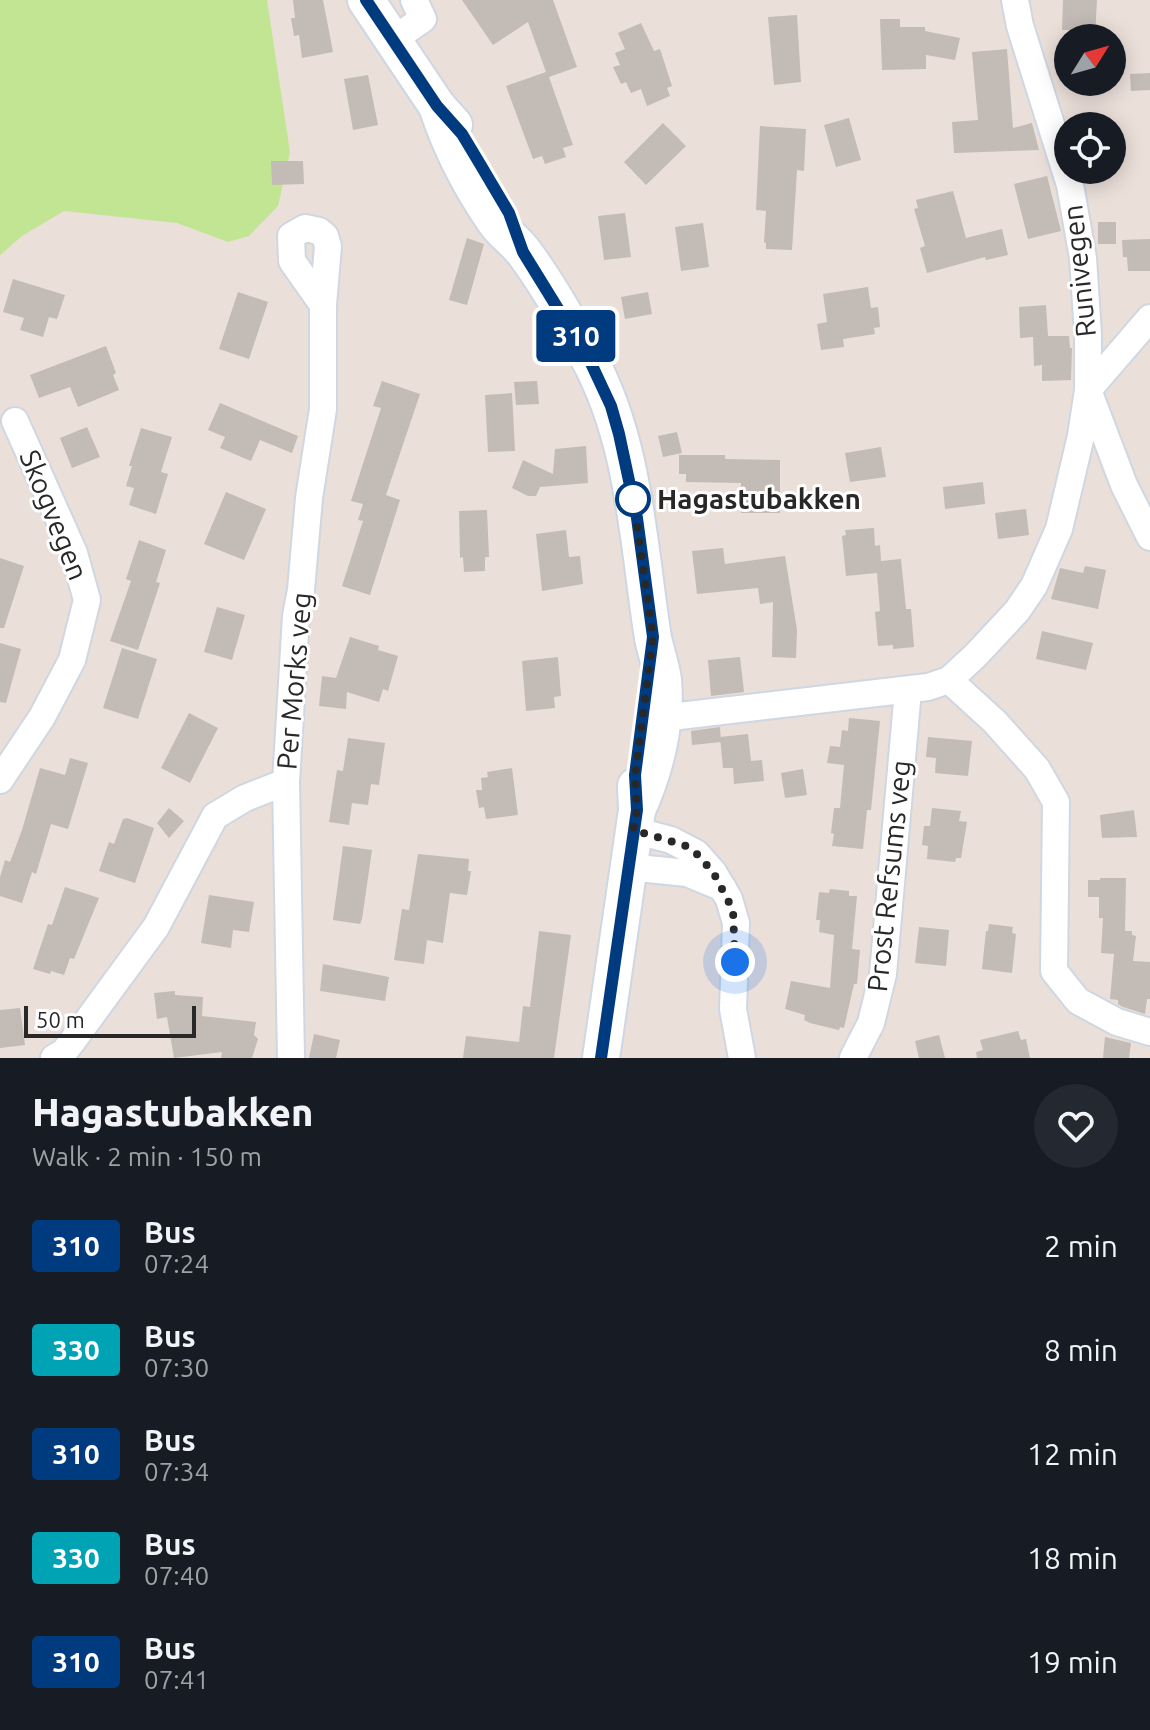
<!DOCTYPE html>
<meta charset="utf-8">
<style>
:root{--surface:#171b24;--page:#242831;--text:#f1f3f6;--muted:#9ea1a6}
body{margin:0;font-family:Ubuntu,sans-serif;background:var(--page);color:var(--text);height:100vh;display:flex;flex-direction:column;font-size:30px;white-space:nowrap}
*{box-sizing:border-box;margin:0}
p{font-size:26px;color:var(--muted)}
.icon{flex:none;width:44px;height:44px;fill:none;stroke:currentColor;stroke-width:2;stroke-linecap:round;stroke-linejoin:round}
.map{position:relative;height:1058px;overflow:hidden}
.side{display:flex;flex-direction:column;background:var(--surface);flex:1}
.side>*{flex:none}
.badge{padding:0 16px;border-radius:6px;font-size:28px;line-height:52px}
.needle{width:52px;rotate:53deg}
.controls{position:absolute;left:1054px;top:24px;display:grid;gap:16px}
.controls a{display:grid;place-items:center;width:72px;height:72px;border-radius:50%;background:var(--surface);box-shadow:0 4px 20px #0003;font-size:40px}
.scale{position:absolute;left:24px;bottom:20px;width:172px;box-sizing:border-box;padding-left:8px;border:4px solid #282828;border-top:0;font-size:22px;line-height:28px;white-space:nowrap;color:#282828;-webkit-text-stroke:6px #fff;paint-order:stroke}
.you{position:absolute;width:40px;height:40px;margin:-20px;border:6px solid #fff;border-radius:50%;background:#1a73e8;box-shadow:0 0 0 12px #1a73e833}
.map>.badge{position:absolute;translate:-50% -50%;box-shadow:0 0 0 4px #fff}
.round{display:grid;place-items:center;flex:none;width:84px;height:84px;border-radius:42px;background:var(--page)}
.overview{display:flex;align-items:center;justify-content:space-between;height:136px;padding:0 32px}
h1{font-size:38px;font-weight:800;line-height:60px}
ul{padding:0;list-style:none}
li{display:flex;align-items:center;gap:24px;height:104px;padding:0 32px}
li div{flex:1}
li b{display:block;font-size:30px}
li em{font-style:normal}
li .badge{min-width:88px;font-weight:700;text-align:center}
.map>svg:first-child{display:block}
.green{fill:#c2e593}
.building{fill:#c3bbb5}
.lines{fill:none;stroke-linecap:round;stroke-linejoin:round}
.minor-casing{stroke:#ced7e2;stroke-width:30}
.secondary-casing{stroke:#ced7e2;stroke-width:40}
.minor{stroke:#fff;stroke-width:26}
.secondary{stroke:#fff;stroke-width:36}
.line-casing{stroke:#fff;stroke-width:18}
.line{stroke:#003b80;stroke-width:12}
.walk{stroke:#282828;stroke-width:8;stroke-dasharray:0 14.4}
.stop-dot{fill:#fff;stroke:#003b80;stroke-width:4}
.labels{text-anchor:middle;stroke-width:6;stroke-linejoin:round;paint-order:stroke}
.street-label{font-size:28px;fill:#282828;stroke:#fff}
.stop-label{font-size:28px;font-weight:bold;fill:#282828;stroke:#fff;text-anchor:start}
</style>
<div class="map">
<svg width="1150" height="1058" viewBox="0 0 1150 1058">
<rect width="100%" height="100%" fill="#ebdfd9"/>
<path class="green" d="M 0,0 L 267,0 L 290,152 L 278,206 L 249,236 L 228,242 L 177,223 L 64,211 L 22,236 L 0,255 Z"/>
<g class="building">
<path d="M 293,0 L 323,0 L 333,52 L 302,58 L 299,35 L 294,36 L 291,18 L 295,18 Z"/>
<path d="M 462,0 L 553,0 L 577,67 L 549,77 L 573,145 L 563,148 L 566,157 L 545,164 L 542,156 L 533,159 L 506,86 L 546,72 L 528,22 L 493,45 Z"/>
<path d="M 1063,0 L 1097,0 L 1095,38 L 1074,38 L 1075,30 L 1062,30 Z"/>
<path d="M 797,15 L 801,82 L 774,85 L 768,17 Z"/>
<path d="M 880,19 L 900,19 L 900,27 L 925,27 L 925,31 L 960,38 L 955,60 L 926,55 L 926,69 L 882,70 Z"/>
<path d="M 641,23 L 654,51 L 660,49 L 672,86 L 667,88 L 670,96 L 647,106 L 641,89 L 631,93 L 626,82 L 621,84 L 613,67 L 620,65 L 615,53 L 625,49 L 618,33 Z"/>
<path d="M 1007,49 L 1013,128 L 1032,123 L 1039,150 L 954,153 L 952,122 L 978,120 L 972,52 Z"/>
<path d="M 1150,73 L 1150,90 L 1131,91 L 1130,74 Z"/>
<path d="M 368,75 L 378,125 L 353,130 L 344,79 Z"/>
<path d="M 849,118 L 861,160 L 836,167 L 824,125 Z"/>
<path d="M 663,123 L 686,146 L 646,185 L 624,162 Z"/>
<path d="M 760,126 L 806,129 L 804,171 L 797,170 L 792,250 L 766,249 L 766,243 L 764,242 L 766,211 L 756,210 Z"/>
<path d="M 271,161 L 303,161 L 304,184 L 272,185 Z"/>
<path d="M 1047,176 L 1061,231 L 1028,239 L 1014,184 Z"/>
<path d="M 953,191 L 966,238 L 1002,229 L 1008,255 L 986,260 L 985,257 L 927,273 L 920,248 L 925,246 L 914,209 L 918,208 L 916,200 Z"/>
<path d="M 625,213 L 631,257 L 604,260 L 598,216 Z"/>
<rect x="1098" y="222" width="18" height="22"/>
<path d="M 703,223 L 709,267 L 681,271 L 675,227 Z"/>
<path d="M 467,238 L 484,244 L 467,305 L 449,300 Z"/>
<path d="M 1150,239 L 1150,271 L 1128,271 L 1127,257 L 1123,257 L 1122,240 Z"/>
<path d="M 13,279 L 65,295 L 57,319 L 49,317 L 43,337 L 20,330 L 24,318 L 3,312 Z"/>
<path d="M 868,287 L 871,308 L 878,307 L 880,327 L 874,328 L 875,334 L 843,339 L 844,347 L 821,350 L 817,324 L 827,322 L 823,294 Z"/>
<path d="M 238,292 L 268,302 L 249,359 L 219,349 Z"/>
<path d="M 648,292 L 652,314 L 625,319 L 621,297 Z"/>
<path d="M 1046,305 L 1048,336 L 1043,336 L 1069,336 L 1070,348 L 1072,348 L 1071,380 L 1042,381 L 1042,365 L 1034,366 L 1033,337 L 1020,338 L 1019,307 Z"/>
<path d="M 106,346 L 116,373 L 113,375 L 119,390 L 78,407 L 70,387 L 39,398 L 30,375 Z"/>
<path d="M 382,381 L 420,394 L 386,495 L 400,500 L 370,595 L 342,586 L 363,521 L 358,520 L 363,504 L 351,501 L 381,408 L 373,406 Z"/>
<path d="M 537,381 L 539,404 L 516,405 L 514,382 Z"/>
<path d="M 512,393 L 515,451 L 488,452 L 485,395 Z"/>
<path d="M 220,403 L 298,436 L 292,453 L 260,440 L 251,461 L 220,448 L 225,437 L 208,430 Z"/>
<path d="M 87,427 L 100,457 L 72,468 L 60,438 Z"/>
<path d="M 141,428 L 172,437 L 161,472 L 168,474 L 156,514 L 129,505 L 134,488 L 126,486 L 132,466 L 129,466 Z"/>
<path d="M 677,432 L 682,453 L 663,457 L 658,436 Z"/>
<path d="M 586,446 L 588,483 L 540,487 L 536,496 L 528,496 L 512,488 L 523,460 L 553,474 L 555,449 Z"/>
<path d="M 881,447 L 886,477 L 850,482 L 845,453 Z"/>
<path d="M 679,455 L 725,455 L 725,459 L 780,460 L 780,513 L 741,513 L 741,483 L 686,482 L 686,474 L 679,474 Z"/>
<path d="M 983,482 L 985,504 L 945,509 L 943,487 Z"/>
<path d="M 226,492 L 266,509 L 244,560 L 204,544 Z"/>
<path d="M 1026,509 L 1029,535 L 998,539 L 995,513 Z"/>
<path d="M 487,510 L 489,557 L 485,557 L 485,571 L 464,572 L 463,557 L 460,558 L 459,511 Z"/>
<path d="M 874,528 L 875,546 L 880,545 L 881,561 L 901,559 L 906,609 L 911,609 L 914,647 L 893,649 L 893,645 L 878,646 L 875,612 L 880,611 L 877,573 L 846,576 L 842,536 L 846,535 L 845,530 Z"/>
<path d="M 566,530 L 569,557 L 580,556 L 583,584 L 542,591 L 536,534 Z"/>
<path d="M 139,540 L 166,550 L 156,582 L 160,583 L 138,650 L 110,641 L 131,581 L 126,579 Z"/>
<path d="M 723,548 L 725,564 L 785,556 L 797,630 L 796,658 L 772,657 L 773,602 L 760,604 L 758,588 L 697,594 L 692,551 Z"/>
<path d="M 0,558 L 24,566 L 4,628 L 0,628 Z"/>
<path d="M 1085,566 L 1106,570 L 1098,609 L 1051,599 L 1060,568 L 1083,573 Z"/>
<path d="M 217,607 L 245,615 L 232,660 L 204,652 Z"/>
<path d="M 1042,631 L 1093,643 L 1086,670 L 1036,659 Z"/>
<path d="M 350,637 L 379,646 L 378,650 L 398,656 L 388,691 L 383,689 L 379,702 L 347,692 L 346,709 L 319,706 L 322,676 L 336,678 Z"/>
<path d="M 0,643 L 21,649 L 6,703 L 0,702 Z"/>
<path d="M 122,648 L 157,659 L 138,719 L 103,708 Z"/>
<path d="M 558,657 L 561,696 L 554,697 L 555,708 L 526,711 L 522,661 Z"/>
<path d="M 740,657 L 744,692 L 711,696 L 708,660 Z"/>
<path d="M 189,713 L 218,728 L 190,783 L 161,768 Z"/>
<path d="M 849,718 L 880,721 L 871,810 L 867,810 L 863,849 L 832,846 L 834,834 L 831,833 L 834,808 L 840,808 L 844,765 L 827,763 L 830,746 L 840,747 L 842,730 L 848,731 Z"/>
<path d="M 720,727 L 721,742 L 692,745 L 691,731 Z"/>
<path d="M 748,734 L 751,761 L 762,760 L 764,781 L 734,784 L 733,768 L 723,768 L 720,737 Z"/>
<path d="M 928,737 L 972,741 L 968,776 L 935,773 L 936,758 L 926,757 Z"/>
<path d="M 348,738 L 385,743 L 379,785 L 371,784 L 368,805 L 352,803 L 349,825 L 329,822 L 337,770 L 343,771 Z"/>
<path d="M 70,758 L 88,763 L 68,829 L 51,824 L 36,874 L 32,872 L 22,903 L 0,896 L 0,877 L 5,860 L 10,862 L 22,830 L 40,768 L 65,775 Z"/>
<path d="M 512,768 L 518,815 L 486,819 L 484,807 L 479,808 L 476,790 L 482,790 L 481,778 L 488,777 L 487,772 Z"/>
<path d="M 803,769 L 807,795 L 785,798 L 781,773 Z"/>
<path d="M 169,808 L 184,821 L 169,838 L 157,823 Z"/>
<path d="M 932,808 L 961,811 L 959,821 L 967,822 L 961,858 L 956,858 L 955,862 L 927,859 L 928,846 L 922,845 L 924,826 L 930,826 Z"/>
<path d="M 1134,810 L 1137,837 L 1102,838 L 1100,815 Z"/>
<path d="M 127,818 L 154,828 L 135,883 L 99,871 L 109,842 L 114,844 L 123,819 Z"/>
<path d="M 343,846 L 372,850 L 362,919 L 360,924 L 333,920 Z"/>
<path d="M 418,854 L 469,859 L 468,871 L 471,871 L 467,895 L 450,893 L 443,943 L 427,940 L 424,964 L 394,960 L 402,909 L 409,910 Z"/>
<path d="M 1100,878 L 1126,878 L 1125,931 L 1132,931 L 1132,935 L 1136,936 L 1133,961 L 1150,962 L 1150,999 L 1147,999 L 1145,1014 L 1123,1007 L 1118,1004 L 1118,1000 L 1110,999 L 1114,954 L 1101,953 L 1103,918 L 1099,918 L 1099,897 L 1088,897 L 1088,880 L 1100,880 Z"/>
<path d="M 65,887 L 99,898 L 74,959 L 70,958 L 64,975 L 51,971 L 50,974 L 33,969 L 48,924 L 52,925 Z"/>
<path d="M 830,889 L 849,891 L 849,896 L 857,896 L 852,949 L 860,950 L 857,984 L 854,984 L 844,1028 L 840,1027 L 839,1030 L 810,1023 L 804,1020 L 805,1015 L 785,1009 L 791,981 L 830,988 L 834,935 L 819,932 L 820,920 L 816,920 L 819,892 L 829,893 Z"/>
<path d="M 209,895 L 254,902 L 249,932 L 233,930 L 231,948 L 201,943 Z"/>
<path d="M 989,924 L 1013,927 L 1012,933 L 1016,934 L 1012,973 L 982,969 L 986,931 L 988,931 Z"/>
<path d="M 919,927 L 949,930 L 946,966 L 915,963 Z"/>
<path d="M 539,931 L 571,935 L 554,1058 L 463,1058 L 466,1036 L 519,1042 L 523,1006 L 530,1007 Z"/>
<path d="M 323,964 L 389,977 L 385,1001 L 320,991 Z"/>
<path d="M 175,991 L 175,995 L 203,997 L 202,1016 L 256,1022 L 254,1035 L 258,1039 L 252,1058 L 221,1058 L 222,1052 L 174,1058 L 167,1017 L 157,1019 L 154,993 Z"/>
<path d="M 20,1008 L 25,1045 L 0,1048 L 0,1010 Z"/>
<path d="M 1018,1031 L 1021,1040 L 1026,1039 L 1030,1058 L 977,1058 L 976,1052 L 983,1050 L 980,1040 Z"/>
<path d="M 314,1034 L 340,1040 L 336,1058 L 309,1058 Z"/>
<path d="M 939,1035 L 945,1058 L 919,1058 L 915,1041 Z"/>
<path d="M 1105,1037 L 1131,1043 L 1129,1058 L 1103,1058 Z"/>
</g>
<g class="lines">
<g class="minor-casing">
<g id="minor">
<path d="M 1015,0 L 1020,26 L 1070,185 L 1083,258 L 1088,335 L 1088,390 L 1124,485 L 1150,537"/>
<path d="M 394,39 L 423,19 L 414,0"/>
<path d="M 949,680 L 995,722 L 1037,769 L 1056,802 L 1054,971 L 1078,1001 L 1117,1022 L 1150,1032"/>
<path d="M 679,716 L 928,687 L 949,680 L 975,656 L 1017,611 L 1034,586 L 1059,529 L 1081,436 L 1088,390 L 1150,318"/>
<path d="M 0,780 L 42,717 L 72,660 L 87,600 L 74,553 L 15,421"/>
<path d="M 633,830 L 671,840 L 696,853 L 713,872 L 729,899 L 736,923 L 733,1009 L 742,1058"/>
<path d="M 628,867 L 687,873 L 723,888"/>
<path d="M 54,1058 L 64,1052 L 74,1039 L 156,927 L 215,816 L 245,798 L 286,782"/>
<path d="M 291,1058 L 286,782 L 296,616 L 301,590 L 309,498 L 323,409 L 323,305 L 328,246 L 325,236 L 319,231 L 305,228 L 291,236 L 292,261 L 323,305"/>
<path d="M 853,1058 L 871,1023 L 883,974 L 908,690"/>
</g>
</g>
<g class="secondary-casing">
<g id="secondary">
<path d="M 366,0 L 437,106 L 454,125"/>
<path d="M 437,106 C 450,146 470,185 494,220 C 502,232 514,240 523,251 C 547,283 568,320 587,355 C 635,441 638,543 653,638 C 656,652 661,666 663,680 C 667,723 655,771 637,810"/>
<path d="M 601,1058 L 637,810 L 636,786"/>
</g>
</g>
<use href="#minor" class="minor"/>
<use href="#secondary" class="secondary"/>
</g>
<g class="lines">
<g class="line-casing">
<path id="line" d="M 366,0 L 437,106 L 462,134 L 480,164 L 509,213 L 523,252 L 589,359 L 611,406 L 619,434 L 637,518 L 653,637 L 635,775 L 637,810 L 601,1058"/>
</g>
<use href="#line" class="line"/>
<path class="walk" d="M 633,499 L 653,637 L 635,775 L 637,810 L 633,830 L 684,845 L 696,853 L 713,872 L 733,910 L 735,962"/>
</g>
<circle class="stop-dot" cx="633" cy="499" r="16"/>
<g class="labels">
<g class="street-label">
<text transform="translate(1079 271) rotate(-96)" y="10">Runivegen</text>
<text transform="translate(54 515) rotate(68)" y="10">Skogvegen</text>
<text transform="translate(294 681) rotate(-85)" y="10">Per Morks veg</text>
<text transform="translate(889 876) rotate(-84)" y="10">Prost Refsums veg</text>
</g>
<g class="stop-label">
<text x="657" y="509">Hagastubakken</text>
</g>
</g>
</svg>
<div class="controls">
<a><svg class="needle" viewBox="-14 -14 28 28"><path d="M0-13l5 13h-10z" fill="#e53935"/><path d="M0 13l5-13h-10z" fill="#9ea1a6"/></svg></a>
<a><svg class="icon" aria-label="locate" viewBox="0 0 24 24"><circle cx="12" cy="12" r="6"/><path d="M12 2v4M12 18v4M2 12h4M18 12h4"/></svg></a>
</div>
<div class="scale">50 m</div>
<div class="you" style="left:735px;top:962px"></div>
<b class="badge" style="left:576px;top:336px;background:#003b80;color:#fff">310</b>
</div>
<section class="side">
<div class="overview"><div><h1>Hagastubakken</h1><p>Walk · 2 min · 150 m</p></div><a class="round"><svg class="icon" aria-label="heart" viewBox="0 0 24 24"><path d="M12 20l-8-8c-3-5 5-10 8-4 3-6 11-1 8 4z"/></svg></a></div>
<ul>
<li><span class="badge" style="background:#003b80;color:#fff">310</span><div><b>Bus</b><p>07:24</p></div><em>2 min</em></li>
<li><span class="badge" style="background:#00a3b4;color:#fff">330</span><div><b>Bus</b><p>07:30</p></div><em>8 min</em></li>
<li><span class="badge" style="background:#003b80;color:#fff">310</span><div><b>Bus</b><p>07:34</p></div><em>12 min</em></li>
<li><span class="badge" style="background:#00a3b4;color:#fff">330</span><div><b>Bus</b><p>07:40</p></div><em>18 min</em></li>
<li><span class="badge" style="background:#003b80;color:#fff">310</span><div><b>Bus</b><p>07:41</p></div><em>19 min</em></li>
</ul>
</section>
